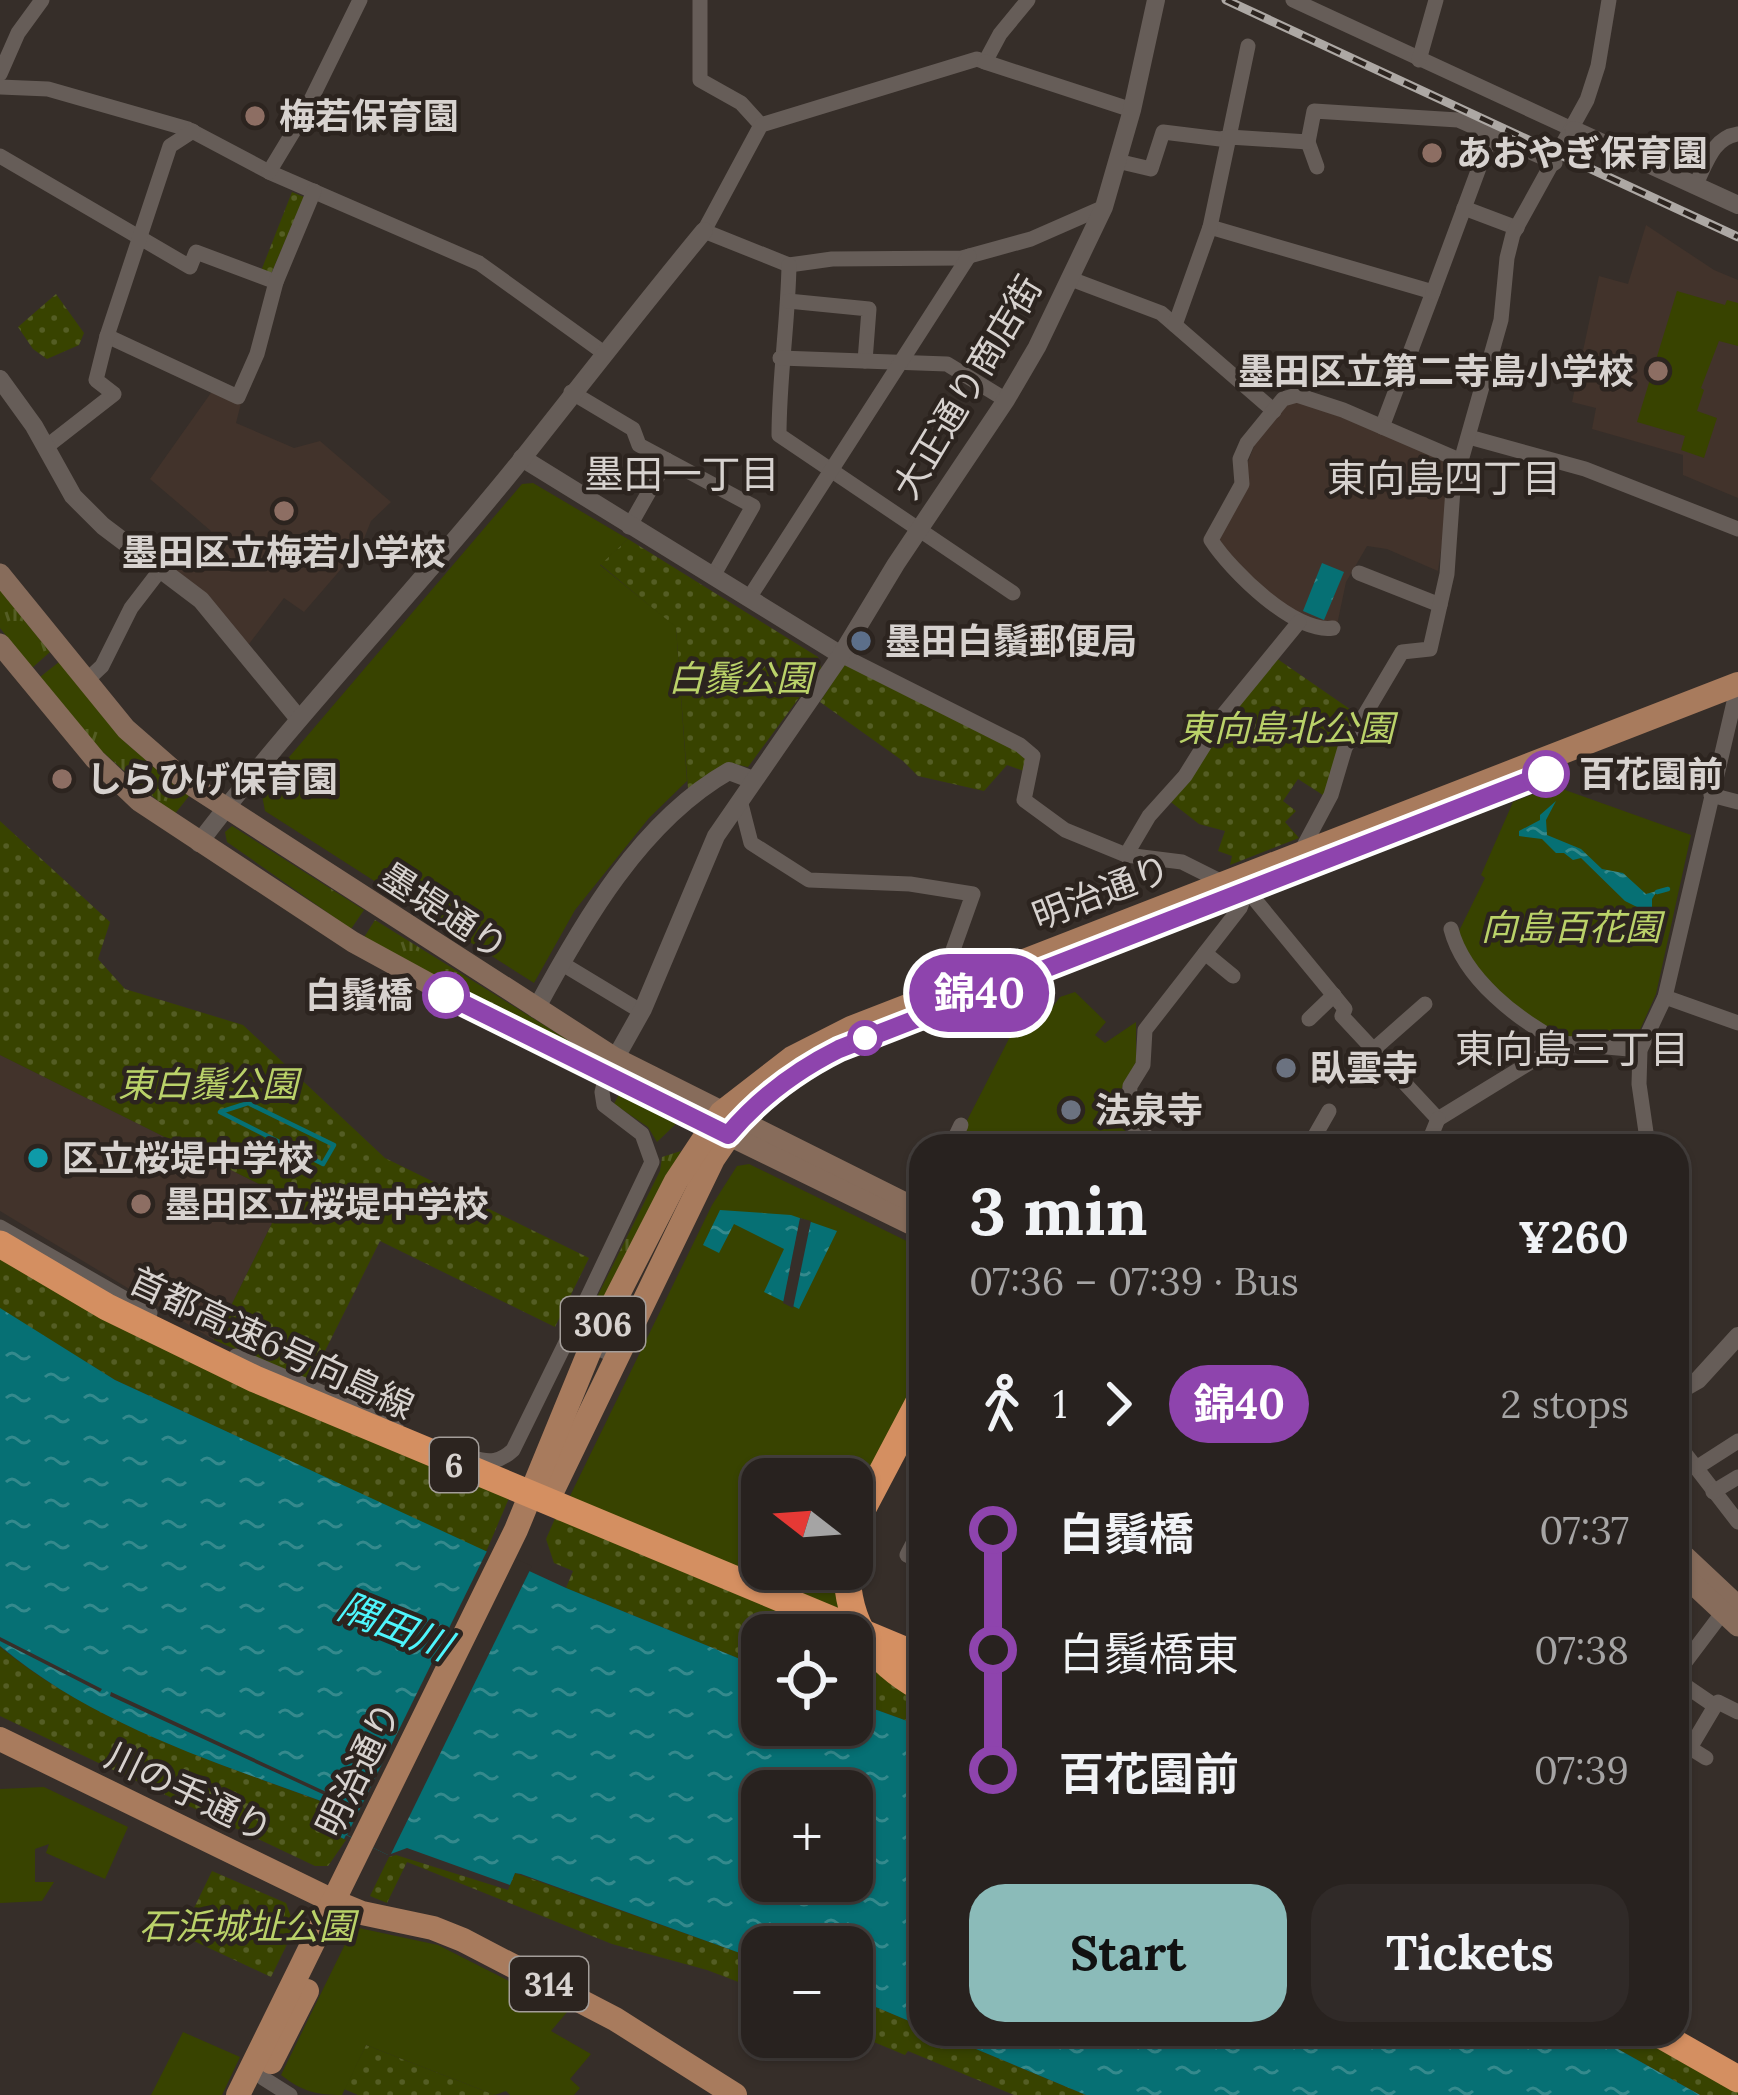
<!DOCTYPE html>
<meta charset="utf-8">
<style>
:root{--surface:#28221f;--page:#302a28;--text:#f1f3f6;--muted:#a5a4a4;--line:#443f3d;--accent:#8bbbb9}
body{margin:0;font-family:Lora,"Noto Sans JP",serif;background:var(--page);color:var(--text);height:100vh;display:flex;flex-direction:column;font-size:45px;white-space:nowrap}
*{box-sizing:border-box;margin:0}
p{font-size:39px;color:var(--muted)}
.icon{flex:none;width:66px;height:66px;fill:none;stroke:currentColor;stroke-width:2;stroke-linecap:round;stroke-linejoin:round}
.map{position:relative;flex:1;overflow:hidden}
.side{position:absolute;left:909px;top:1134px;width:780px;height:912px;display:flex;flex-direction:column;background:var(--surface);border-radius:36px;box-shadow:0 3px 9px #0004,0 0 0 3px var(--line)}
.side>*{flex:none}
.badge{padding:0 24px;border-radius:39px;font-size:42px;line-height:78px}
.needle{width:78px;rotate:287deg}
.tools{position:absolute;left:741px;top:1458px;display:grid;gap:24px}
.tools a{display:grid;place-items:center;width:132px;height:132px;border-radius:24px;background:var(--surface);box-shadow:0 3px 9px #0004,0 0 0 3px var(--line);font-size:60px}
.map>.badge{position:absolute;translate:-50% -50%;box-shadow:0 0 0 6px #fff}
.legs{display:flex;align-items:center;gap:18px;height:132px;padding:0 60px;font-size:39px}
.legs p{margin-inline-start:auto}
.overview{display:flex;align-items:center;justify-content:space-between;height:204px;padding:0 60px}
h1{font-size:66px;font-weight:700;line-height:90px}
.primary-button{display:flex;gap:24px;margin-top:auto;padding:24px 60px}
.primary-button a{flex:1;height:138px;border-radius:36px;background:var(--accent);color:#111;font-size:48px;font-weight:700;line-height:138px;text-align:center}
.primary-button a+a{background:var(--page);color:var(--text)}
ul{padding:0 60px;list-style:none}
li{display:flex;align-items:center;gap:42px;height:120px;font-size:45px}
li i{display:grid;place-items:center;width:18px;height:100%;margin:0 15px;background:currentColor}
li i::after{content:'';width:30px;height:30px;margin:-15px;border:9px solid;border-radius:50%;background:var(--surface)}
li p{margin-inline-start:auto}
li:first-child i{background:linear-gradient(#0000 50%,currentColor 0)}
li:last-child i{background:linear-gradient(currentColor 50%,#0000 0)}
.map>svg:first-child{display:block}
.built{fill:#42332b}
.grass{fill:url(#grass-tufts)}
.park{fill:url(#park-dots)}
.garden{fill:#384300}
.water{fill:url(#water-ripples);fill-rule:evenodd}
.pier{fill:#362e29}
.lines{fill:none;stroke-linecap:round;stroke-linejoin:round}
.stream{stroke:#067074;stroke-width:4.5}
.minor{stroke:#665d58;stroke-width:15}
.tertiary{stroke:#665d58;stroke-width:18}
.secondary{stroke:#876c5b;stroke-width:21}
.primary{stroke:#a87b5d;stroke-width:24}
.motorway{stroke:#d48f61;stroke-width:27}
.rail-casing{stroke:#ada8a4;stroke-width:9}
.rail{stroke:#2c241f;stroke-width:4.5;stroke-dasharray:14;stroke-linecap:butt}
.line-1-casing{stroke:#fff;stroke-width:27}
.line-1{stroke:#8e44ad;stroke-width:18}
.education-dot{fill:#8d6e63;stroke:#2c241f;stroke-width:4.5}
.service-dot{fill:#5c6f8a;stroke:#2c241f;stroke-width:4.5}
.stop-1-dot{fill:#fff;stroke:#8e44ad;stroke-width:6}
.worship-dot{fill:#6b7280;stroke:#2c241f;stroke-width:4.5}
.culture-dot{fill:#0f9aa8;stroke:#2c241f;stroke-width:4.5}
.labels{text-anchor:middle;stroke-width:9;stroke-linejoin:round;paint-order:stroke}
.shield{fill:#2c241f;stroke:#a49e9a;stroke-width:3}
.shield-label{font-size:33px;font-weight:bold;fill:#d7d2cf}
.poi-label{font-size:36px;font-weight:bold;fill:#d7d2cf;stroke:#2c241f;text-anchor:start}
.street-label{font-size:36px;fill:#d7d2cf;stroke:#2c241f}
.park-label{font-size:36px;font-style:italic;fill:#bad269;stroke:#2c241f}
.stop-label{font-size:36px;font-weight:bold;fill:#d7d2cf;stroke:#2c241f;text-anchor:start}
.neighbourhood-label{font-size:39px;fill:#d7d2cf;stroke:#2c241f}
.water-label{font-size:39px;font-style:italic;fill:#4ef5fc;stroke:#2c241f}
</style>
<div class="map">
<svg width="1738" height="2095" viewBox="0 0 1738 2095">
<defs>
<pattern id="grass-tufts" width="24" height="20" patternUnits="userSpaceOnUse" patternTransform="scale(3)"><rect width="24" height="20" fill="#384300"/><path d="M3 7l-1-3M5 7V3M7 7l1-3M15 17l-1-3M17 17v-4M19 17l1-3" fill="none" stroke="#545d24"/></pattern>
<pattern id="park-dots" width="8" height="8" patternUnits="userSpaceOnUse" patternTransform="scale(3)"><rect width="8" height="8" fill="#384300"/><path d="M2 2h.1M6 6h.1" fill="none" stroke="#545d24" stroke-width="1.8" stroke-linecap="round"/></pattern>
<pattern id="water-ripples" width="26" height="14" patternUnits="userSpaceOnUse" patternTransform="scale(3)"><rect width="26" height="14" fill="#067074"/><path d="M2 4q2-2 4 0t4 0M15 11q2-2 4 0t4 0" fill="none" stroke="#358a8d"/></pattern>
</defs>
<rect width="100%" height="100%" fill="#362e29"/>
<g class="built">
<path d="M 1646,225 L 1714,270 L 1738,280 L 1738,498 L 1683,475 L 1683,455 L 1592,429 L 1596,408 L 1572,402 L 1599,276 L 1628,284 Z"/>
<path d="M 213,390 L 241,403 L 236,423 L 294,448 L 320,441 L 391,502 L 371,521 L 361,546 L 304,612 L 284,598 L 249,644 L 175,571 L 211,531 L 150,479 Z"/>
<path d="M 1295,400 L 1443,455 L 1452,473 L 1438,571 L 1387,549 L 1367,546 L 1346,582 L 1337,625 L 1301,618 L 1239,568 L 1217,542 L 1256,441 L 1281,408 Z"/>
<path d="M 0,1055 L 285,1197 L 214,1340 L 0,1211 Z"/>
</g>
<g class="grass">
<path d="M 0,590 L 50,652 L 32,668 L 0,628 Z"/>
<path d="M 59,662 L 126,743 L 189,796 L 174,815 L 96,746 L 40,677 Z"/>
<path d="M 232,826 L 364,910 L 351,929 L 227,842 L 225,832 Z"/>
<path d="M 375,920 L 571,1042 L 568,1047 L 363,939 Z"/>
<path d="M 620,1092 L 679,1121 L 657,1142 L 648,1127 L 614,1104 Z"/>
<path d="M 681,1151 L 595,1318 L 591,1320 L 589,1313 L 660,1171 L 662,1157 Z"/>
</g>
<g class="park">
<path d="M 292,192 L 304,197 L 271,274 L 261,271 Z"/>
<path d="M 56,294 L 84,333 L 79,345 L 47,359 L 33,349 L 18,327 Z"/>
<path d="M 628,539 L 818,657 L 821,668 L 748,767 L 734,764 L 688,789 L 676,628 L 600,564 Z"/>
<path d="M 1276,658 L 1357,714 L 1326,797 L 1298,779 L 1283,801 L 1296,811 L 1285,822 L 1299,838 L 1230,865 L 1232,856 L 1218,851 L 1225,831 L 1199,824 L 1167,799 Z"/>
<path d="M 845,663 L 1022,751 L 1026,759 L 1024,771 L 1007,765 L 984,791 L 918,776 L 903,761 L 820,702 Z"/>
<path d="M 0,821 L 110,922 L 98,959 L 125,989 L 243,1025 L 385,1158 L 589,1258 L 555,1327 L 380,1241 L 310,1381 L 214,1340 L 285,1197 L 0,1055 Z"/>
<path d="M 0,1254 L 509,1498 L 486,1552 L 115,1380 L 0,1309 Z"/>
<path d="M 565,1496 L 845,1635 L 762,1635 L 762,1668 L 566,1588 L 573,1571 L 554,1563 L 546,1539 Z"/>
<path d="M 852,1639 L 921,1674 L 921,1726 L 852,1701 Z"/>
<path d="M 0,1647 C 95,1724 209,1760 323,1802 L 332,1794 L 336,1796 L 338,1824 L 334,1834 L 346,1840 L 328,1866 L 315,1866 L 0,1716 Z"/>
<path d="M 396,1855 L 508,1890 L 515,1873 L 740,1953 L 762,1961 L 762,1991 L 707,1970 L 612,1944 L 407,1862 L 387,1903 L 370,1896 L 389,1857 Z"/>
<path d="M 212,1871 L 286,1903 L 295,1928 L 271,1977 L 181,1935 Z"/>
<path d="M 852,1997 L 921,2026 L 921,2034 L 940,2034 L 1086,2095 L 1014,2095 L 908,2051 L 905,2055 L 852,2033 Z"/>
<path d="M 1591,2034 L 1673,2034 L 1738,2071 L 1738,2095 L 1700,2095 Z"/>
<path d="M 366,2045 L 495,2095 L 358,2095 L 344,2089 Z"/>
</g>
<g class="garden">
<path d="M 1677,291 L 1725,305 L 1727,300 L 1738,303 L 1738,346 L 1719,341 L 1701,388 L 1704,390 L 1697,411 L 1717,418 L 1704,458 L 1681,450 L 1685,436 L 1637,422 Z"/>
<path d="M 533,483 L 628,539 L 600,565 L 676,627 L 687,781 L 649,818 L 575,910 L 534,983 L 265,811 L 261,790 L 522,484 Z"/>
<path d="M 1554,786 L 1691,835 L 1656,994 L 1634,1043 L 1556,1037 L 1497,994 L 1459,941 L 1458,933 L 1485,878 L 1481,875 L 1513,802 Z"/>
<path d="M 1075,992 L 1106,1022 L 1095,1035 L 1105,1043 L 1136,1022 L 1136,1062 L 1122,1087 L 1124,1102 L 1149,1146 L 954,1146 L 1017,1023 L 1028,1018 L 1042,1001 L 1052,1008 L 1060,997 Z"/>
<path d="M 749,1164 L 921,1248 L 921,1376 L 852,1504 L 852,1479 L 762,1479 L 762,1569 L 833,1569 L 839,1612 L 569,1498 L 712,1205 L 737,1166 Z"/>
<path d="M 44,1787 L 128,1827 L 105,1879 L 46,1853 L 49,1844 L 35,1849 L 35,1882 L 54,1882 L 42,1901 L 0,1903 L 0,1789 Z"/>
<path d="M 198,1904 L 232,1920 L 219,1950 L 184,1934 Z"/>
<path d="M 359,1928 L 438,1945 L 568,2011 L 551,2031 L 591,2054 L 570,2079 L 580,2088 L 574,2095 L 510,2095 L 506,2091 L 495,2095 L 366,2045 L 342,2095 C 315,2095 302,2091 281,2075 L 351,1932 Z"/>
<path d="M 183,2032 L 240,2057 L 222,2095 L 151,2095 Z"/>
</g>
<g class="water">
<path d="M 1322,563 L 1344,572 L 1324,620 L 1303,611 Z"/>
<path d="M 1556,801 L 1546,820 L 1547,835 L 1581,849 L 1602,869 L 1623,873 L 1646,894 L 1657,891 L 1652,899 L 1652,920 L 1648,921 L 1639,908 L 1625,901 L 1581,858 L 1573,860 L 1564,853 L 1556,853 L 1542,839 L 1519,836 L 1519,831 L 1540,820 L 1540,815 Z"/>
<path d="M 720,1210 L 791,1215 L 837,1231 L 799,1309 L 764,1292 L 784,1249 L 734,1224 L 719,1253 L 703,1245 Z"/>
<path d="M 0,1308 L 115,1380 L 566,1588 L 762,1668 L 762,1725 L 852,1725 L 852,1701 L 921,1726 L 921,2026 L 852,1997 L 852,1947 L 762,1947 L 762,1961 L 521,1874 L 515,1873 L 510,1885 L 407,1848 L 388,1855 L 346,1835 L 344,1839 L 334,1834 L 338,1824 L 335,1796 L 111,1692 L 110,1696 L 329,1797 L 324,1802 C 209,1760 95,1725 0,1646 L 0,1641 L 100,1692 L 102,1689 L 0,1637 ZM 762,1791 L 852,1791 L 852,1881 L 762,1881 Z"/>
<path d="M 940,2034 L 1591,2034 L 1700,2095 L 1086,2095 Z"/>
</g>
<g class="pier">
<path d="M 800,1218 L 811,1221 L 793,1308 L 783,1303 Z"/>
<path d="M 489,1547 L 532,1566 L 390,1856 L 347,1835 Z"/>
</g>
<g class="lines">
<g class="stream">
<path d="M 1657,892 L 1668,889"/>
<path d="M 248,1103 L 334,1145 L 323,1164 L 220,1112 Z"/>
</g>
<g class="minor">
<path d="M 700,0 L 700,80 L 741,103 L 761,125"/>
<path d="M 1028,0 L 1000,34 L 985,62 L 977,59 L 761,125 L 704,231 L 789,265 L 832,259 L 962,258 L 1031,239 L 1104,207"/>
<path d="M 1293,0 L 1574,130"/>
<path d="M 1419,60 L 1436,0"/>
<path d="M 985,62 L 1132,110"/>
<path d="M 0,74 L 18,33 L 42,0"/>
<path d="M 0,87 L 48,89 L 188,129 L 269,172 L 479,263 L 604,353"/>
<path d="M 1308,142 L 1317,167"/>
<path d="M 0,156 L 190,267 L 196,252 L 276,282"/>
<path d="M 1117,161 L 1151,169 L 1163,132 L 1220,139 L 1229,137 L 1248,46"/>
<path d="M 269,172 L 304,114 L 360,0"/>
<path d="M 1695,186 C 1706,165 1712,138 1738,134"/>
<path d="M 1464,208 L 1517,228"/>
<path d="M 1210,227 L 1433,292 L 1382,427"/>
<path d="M 789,265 C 788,322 779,378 779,435 L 1013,593"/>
<path d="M 1071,279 L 1161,313 L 1274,411"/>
<path d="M 1433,292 L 1492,133"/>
<path d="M 788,301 L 869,309 L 865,361"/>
<path d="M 1175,325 L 1210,227 L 1229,137 L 1308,142 L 1314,111 L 1458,120 L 1555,163"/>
<path d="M 107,336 L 238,397 L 257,354 L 276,282 L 314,191"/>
<path d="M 780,358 L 947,364 L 1006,400"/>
<path d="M 571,392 L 633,429 L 639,445 L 753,506 L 713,576"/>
<path d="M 1469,437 L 1585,469 L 1738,529"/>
<path d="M 46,447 L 114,394 L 96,380 L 107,336 L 170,146 L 193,131"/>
<path d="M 629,527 L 667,460"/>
<path d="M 1359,573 L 1440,605"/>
<path d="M 749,598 L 969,256"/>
<path d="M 1333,628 C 1295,634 1231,571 1211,540 L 1242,484 L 1240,459 L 1247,443 L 1283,399 L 1297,395 L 1343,410 L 1459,460"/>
<path d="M 841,655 L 1020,745 L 1033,756 L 1024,800 L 1065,830 L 1126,855 L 1182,862 L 1224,883"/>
<path d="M 86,681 L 102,666 L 131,608 L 161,569"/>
<path d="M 1711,795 L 1738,802"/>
<path d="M 740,800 L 751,843 L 809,880 L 910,884 L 973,894 L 948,964 L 956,987"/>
<path d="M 1126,855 L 1149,816 L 1185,776 L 1223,715 L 1299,622"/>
<path d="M 1299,855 L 1331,795 L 1345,748 L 1402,652 L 1430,649 L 1447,574 L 1453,489 L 1501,320 L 1507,258 L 1513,234 L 1587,100 L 1598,66 L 1609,0"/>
<path d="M 1247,890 L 1345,1009 L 1342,1016 L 1438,1119 L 1562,1043 L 1640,1050"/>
<path d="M 1451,929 C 1464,979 1518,1020 1562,1043"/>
<path d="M 1205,953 L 1233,976"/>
<path d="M 561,963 L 642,1012"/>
<path d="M 1665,997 L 1738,1023"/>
<path d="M 1309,1019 L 1334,995"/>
<path d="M 1373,1050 L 1425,1004"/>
<path d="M 951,1146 L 961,1125"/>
<path d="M 1160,1146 L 1128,1123 L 1130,1086 L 1143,1065 L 1145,1030 L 1240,908 L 1247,890"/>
<path d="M 1309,1146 L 1329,1111"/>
<path d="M 1427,1146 L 1438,1119"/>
<path d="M 1648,1146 L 1639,1084 L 1640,1050 L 1665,997 L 1738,685"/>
<path d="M 0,1227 L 150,1313"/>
<path d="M 570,1334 L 652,1162 L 642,1134 L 604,1105 L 602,1092 L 606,1076"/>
<path d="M 236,1356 L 396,1424"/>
<path d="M 1677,1443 L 1738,1522"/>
<path d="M 473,1458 C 490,1463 500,1462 513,1450 L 570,1334 L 616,1357"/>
<path d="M 1696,1468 L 1738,1441"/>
<path d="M 1713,1492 L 1738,1477"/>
<path d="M 921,1528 L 907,1555 L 921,1562"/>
<path d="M 1677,1673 L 1723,1612"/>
<path d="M 1677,1680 L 1715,1706 L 1690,1748 L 1706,1758"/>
<path d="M 1715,1706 L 1718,1702 L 1738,1712"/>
<path d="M 263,2078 L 290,2095"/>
</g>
<g class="tertiary">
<path d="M 1574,130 L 1738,205"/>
<path d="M 0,379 L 34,426 L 73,496 L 103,526 L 201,600 L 299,719"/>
<path d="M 522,458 L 841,655"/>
<path d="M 199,843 C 301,709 418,589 522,459 C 583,382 642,306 704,231"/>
<path d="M 536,1009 C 583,922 641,821 729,771 L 753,780"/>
<path d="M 611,1066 L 643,1009 L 716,836 L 841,655 L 896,564 L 1006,400 L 1037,347 L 1104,207 L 1132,110 L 1156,0"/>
<path d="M 1677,1392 L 1698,1380 L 1738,1336"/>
</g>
<g class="secondary">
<path d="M 0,574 L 126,729 L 188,783 L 615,1058 L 921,1211"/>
<path d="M 0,644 L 95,759 L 139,801 L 353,942 L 525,1036 L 921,1229"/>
<path d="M 1677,1549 L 1738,1606"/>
<path d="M 1677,1569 L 1738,1626"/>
</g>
<g class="primary">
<path d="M 547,1502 L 713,1159 L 739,1121 L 775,1089"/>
<path d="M 0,1739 L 333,1901 L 362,1913 L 433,1928 L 463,1940 L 615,2019 L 735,2095"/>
<path d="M 271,2062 L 307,1991"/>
<path d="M 238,2095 L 516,1530 L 592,1345 L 676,1181 L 721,1113 L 792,1058 L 851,1028 L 1738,684"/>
</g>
<g class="motorway">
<path d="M 0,1244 L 107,1307 L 255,1379 L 921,1657"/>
<path d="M 852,1540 L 863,1508 L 921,1398"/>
<path d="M 847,1569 C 847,1625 873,1661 921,1688"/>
<path d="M 1659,2034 L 1738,2079"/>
</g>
<g class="rail-casing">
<path id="rail" d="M 1226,0 L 1738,237"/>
</g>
<use href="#rail" class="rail"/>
</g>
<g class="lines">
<g class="line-1-casing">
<path id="line-1" d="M 446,995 L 728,1135 C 759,1098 795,1071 839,1049 L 1546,774"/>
</g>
<use href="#line-1" class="line-1"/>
</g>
<g class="education-dot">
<circle cx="255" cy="116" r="12"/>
<circle cx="1432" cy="153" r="12"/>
<circle cx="1658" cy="371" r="12"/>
<circle cx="284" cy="511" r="12"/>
<circle cx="62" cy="779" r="12"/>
<circle cx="141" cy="1204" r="12"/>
</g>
<circle class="service-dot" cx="861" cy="641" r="12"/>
<g class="stop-1-dot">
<circle cx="1546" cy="774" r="21"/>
<circle cx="446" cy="995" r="21"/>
<circle cx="865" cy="1038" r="15"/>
</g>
<g class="worship-dot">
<circle cx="1286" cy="1068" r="12"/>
<circle cx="1071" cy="1110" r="12"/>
</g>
<circle class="culture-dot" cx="38" cy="1158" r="12"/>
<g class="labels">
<g class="shield">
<rect x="561" y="1297" width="84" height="54" rx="9"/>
<rect x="430" y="1438" width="48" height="54" rx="9"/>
<rect x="510" y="1957" width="78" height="54" rx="9"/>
</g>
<g class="shield-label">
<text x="603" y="1336">306</text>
<text x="454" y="1477">6</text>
<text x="549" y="1996">314</text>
</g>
<g class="poi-label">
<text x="279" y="129">梅若保育園</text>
<text x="1456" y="166">あおやぎ保育園</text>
<text x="1634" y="384" text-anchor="end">墨田区立第二寺島小学校</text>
<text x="284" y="565" text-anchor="middle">墨田区立梅若小学校</text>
<text x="885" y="654">墨田白鬚郵便局</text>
<text x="86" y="792">しらひげ保育園</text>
<text x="1310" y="1081">臥雲寺</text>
<text x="1095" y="1123">法泉寺</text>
<text x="62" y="1171">区立桜堤中学校</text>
<text x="165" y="1217">墨田区立桜堤中学校</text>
</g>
<g class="street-label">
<text transform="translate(967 387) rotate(-59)" y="13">大正通り商店街</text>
<text transform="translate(1101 892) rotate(-21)" y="13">明治通り</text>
<text transform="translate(444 911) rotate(33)" y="13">墨堤通り</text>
<text transform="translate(272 1343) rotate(25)" y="13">首都高速6号向島線</text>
<text transform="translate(358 1769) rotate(-64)" y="13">明治通り</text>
<text transform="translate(189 1792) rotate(26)" y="13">川の手通り</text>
</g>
<g class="park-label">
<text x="740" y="691">白鬚公園</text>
<text x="1286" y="741">東向島北公園</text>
<text x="1571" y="940">向島百花園</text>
<text x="208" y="1097">東白鬚公園</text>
<text x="247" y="1939">石浜城址公園</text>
</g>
<g class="stop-label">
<text x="1579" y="787">百花園前</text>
<text x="413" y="1008" text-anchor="end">白鬚橋</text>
</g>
<g class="neighbourhood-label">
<text x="682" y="488">墨田一丁目</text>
<text x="1444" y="492">東向島四丁目</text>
<text x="1572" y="1063">東向島三丁目</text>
</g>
<g class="water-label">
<text transform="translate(395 1626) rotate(22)" y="14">隅田川</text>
</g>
</g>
</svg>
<div class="tools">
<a><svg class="needle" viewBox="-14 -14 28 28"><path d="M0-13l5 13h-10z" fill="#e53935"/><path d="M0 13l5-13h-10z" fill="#a5a4a4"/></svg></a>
<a><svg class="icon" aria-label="locate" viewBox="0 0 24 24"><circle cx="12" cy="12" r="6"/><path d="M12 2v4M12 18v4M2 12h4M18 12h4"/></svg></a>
<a>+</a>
<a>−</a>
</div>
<b class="badge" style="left:979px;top:993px;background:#8e44ad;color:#fff">錦40</b>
<section class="side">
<div class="overview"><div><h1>3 min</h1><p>07:36 – 07:39 · Bus</p></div><b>¥260</b></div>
<div class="legs"><svg class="icon" aria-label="walk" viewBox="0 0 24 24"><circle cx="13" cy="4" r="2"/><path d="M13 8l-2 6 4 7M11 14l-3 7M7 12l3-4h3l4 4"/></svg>1<svg class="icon" aria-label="forward" viewBox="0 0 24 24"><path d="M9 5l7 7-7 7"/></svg><b class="badge" style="background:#8e44ad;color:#fff">錦40</b><p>2 stops</p></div>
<ul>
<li><i style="color:#8e44ad"></i><b>白鬚橋</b><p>07:37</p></li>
<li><i style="color:#8e44ad"></i><span>白鬚橋東</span><p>07:38</p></li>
<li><i style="color:#8e44ad"></i><b>百花園前</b><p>07:39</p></li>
</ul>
<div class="primary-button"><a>Start</a><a>Tickets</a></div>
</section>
</div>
